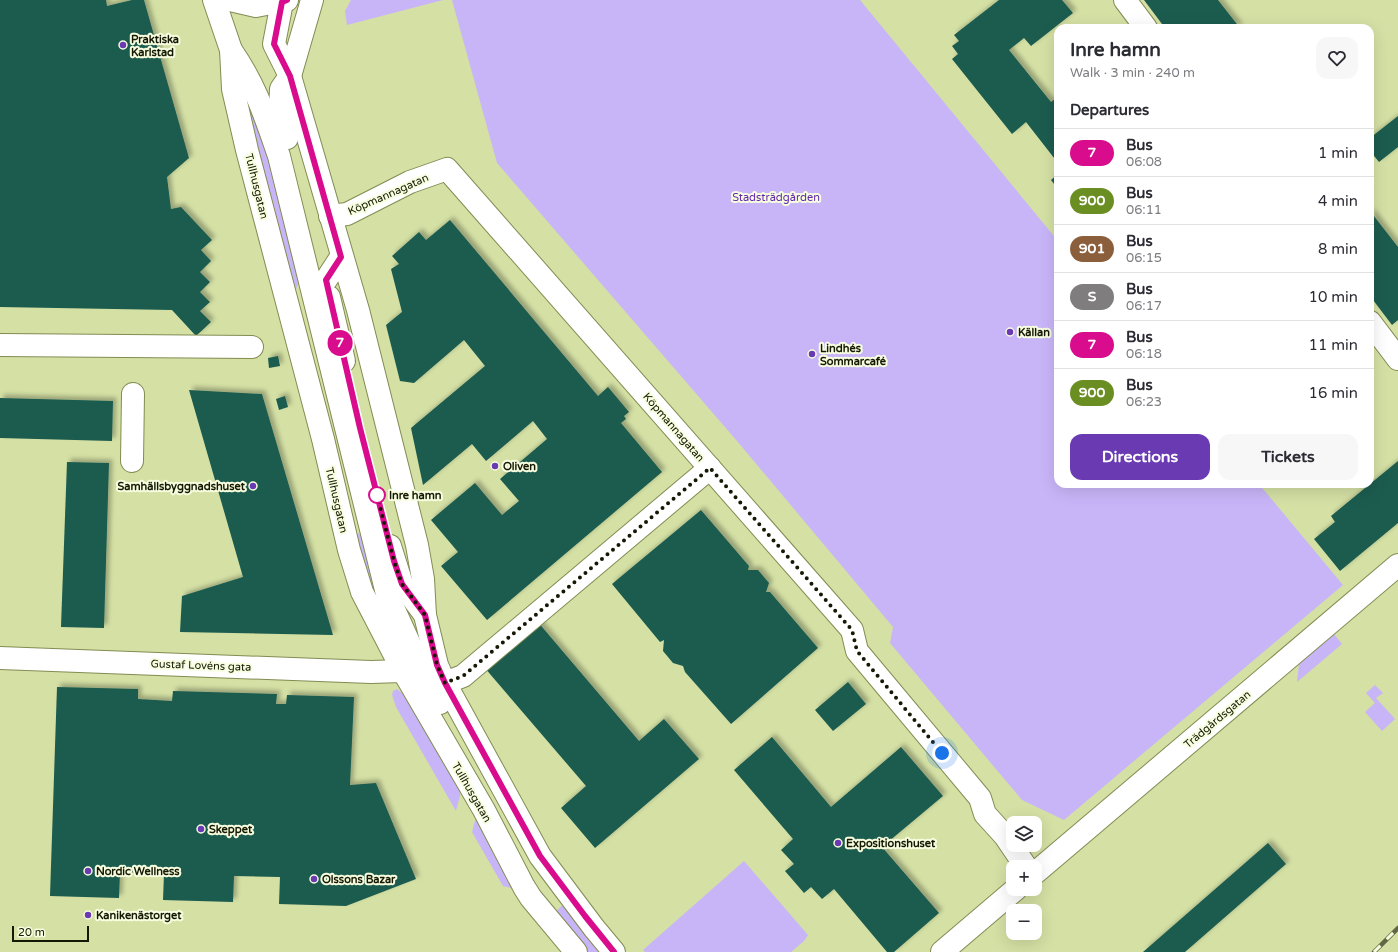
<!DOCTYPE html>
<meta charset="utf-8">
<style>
:root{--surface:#fff;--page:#f7f7f7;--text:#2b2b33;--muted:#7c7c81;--line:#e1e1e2;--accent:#693ab2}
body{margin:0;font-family:"Varela Round",sans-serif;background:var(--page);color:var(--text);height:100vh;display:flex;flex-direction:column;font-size:15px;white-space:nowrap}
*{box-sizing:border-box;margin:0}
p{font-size:13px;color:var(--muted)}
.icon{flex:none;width:22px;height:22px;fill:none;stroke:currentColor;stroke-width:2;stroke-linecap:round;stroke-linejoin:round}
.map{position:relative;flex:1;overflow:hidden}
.details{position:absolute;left:1054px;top:24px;width:320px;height:464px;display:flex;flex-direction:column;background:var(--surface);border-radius:12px;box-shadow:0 4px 16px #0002}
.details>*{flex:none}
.badge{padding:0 8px;border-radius:13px;font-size:14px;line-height:26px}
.fabs{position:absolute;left:1006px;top:816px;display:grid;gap:8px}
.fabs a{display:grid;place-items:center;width:36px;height:36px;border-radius:8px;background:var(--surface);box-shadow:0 4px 16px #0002;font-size:20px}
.scale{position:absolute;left:12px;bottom:10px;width:77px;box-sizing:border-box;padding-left:4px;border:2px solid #151803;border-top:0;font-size:11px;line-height:14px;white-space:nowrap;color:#151803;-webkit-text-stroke:3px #f7fddf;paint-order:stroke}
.you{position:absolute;width:20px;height:20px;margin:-10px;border:3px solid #fff;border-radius:50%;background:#1a73e8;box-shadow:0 0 0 6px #1a73e833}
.map>.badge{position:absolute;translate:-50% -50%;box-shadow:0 0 0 2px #fff}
h2{padding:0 16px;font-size:15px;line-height:36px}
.round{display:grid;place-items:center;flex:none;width:42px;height:42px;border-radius:12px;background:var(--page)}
.overview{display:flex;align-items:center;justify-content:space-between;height:68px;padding:0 16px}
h1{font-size:19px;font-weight:700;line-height:30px}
.action{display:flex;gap:8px;margin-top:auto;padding:8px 16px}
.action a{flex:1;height:46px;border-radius:12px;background:var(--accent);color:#fff;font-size:16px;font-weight:700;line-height:46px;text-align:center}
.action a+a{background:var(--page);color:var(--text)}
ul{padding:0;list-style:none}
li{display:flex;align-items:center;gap:12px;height:48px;padding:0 16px;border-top:1px solid var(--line)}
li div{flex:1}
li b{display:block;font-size:15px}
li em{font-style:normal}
li .badge{min-width:44px;font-weight:700;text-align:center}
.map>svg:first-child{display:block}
.green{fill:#c8b5f8}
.building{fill:#1b5b4f;filter:url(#shadow)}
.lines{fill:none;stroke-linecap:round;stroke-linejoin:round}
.minor-casing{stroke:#828c53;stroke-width:24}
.minor{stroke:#fff;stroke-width:22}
.rail-casing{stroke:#616743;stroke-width:4.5}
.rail{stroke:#f7fddf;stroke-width:3;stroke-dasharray:9;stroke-linecap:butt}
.line-casing{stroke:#fff;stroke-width:9}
.line{stroke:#d80c8c;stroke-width:6}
.walk{stroke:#151803;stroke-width:4;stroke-dasharray:0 7.2}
.poi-dot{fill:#693ab2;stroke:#f7fddf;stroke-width:1.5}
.stop-dot{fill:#fff;stroke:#d80c8c;stroke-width:2}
.labels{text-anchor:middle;stroke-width:4;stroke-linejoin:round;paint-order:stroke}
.poi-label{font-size:11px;font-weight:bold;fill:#151803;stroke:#f7fddf;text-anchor:start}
.street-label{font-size:11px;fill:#151803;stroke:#f7fddf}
.park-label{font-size:11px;fill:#6227b0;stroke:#f7fddf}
.stop-label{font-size:11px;font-weight:bold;fill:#151803;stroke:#f7fddf;text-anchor:start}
</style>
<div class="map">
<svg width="1398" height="952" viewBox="0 0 1398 952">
<defs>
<filter id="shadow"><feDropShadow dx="3.5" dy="-3.5" stdDeviation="2" flood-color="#0004"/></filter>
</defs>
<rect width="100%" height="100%" fill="#d4e0a4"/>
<g class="green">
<path d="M 351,0 L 443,0 L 347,25 L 345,11 Z"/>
<path d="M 452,0 L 860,0 L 1058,241 L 1058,484 L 1259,484 L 1343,585 L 1064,820 L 1022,800 L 890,643 L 893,627 L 737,441 L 497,163 Z"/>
<path d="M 242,81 L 257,115 L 301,277 L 293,296 L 291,296 Z"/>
<path d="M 365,531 L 394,633 L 371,592 L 353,536 Z"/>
<path d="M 1334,634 L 1342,644 L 1297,682 L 1299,664 Z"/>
<path d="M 1375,685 L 1383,693 L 1376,698 L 1395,719 L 1382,731 L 1365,712 L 1375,703 L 1366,693 Z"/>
<path d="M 397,689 L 403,694 L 414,709 L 461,792 L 456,811 L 396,707 L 392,695 L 393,691 Z"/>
<path d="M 476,817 L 518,890 L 503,886 L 472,832 Z"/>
<path d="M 744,861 L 808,935 L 804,941 L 791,952 L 645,952 L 643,950 Z"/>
<path d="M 565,903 L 605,952 L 586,952 L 554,913 Z"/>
</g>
<g class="building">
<path d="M 0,0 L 106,0 L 107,6 L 132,0 L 144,0 L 189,158 L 167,177 L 171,209 L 181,207 L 212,240 L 201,250 L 211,261 L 200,272 L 210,282 L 200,292 L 210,302 L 200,311 L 211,322 L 196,336 L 172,310 L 0,307 Z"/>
<path d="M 999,0 L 1062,0 L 1073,13 L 1031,46 L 1024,38 L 1009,50 L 1051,102 L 1058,97 L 1058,163 L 1026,122 L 1012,134 L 952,59 L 958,54 L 952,46 L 959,41 L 954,35 Z"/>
<path d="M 1144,0 L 1218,0 L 1240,28 L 1165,28 Z"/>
<path d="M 1398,116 L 1398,147 L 1379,162 L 1370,151 L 1370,138 Z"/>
<path d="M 1058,174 L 1058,189 L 1051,180 Z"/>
<path d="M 1370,211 L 1398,247 L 1398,320 L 1392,325 L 1370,296 Z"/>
<path d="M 450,220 L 598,396 L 608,387 L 629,412 L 624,416 L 626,419 L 621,423 L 662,472 L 487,620 L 441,566 L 458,552 L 431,520 L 475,483 L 502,515 L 519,501 L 500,479 L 547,439 L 533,421 L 486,461 L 472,444 L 423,485 L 411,428 L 485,366 L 464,340 L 414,383 L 400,381 L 386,325 L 402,312 L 391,269 L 399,264 L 392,256 L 419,232 L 426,240 Z"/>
<path d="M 278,356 L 280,366 L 269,368 L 268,358 Z"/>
<path d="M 189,390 L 262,394 L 333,635 L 180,632 L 182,596 L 243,577 Z"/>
<path d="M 285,396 L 288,407 L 279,410 L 276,399 Z"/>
<path d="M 0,398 L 113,401 L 112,441 L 0,438 Z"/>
<path d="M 1398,461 L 1398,523 L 1340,571 L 1314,539 L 1335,522 L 1331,516 Z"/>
<path d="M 67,462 L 109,463 L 104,628 L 61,627 Z"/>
<path d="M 701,510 L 749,566 L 748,570 L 758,570 L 769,583 L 766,592 L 770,592 L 818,648 L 731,724 L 685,672 L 683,666 L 673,663 L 663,651 L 664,640 L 660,642 L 612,584 Z"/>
<path d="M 537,621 L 639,741 L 664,719 L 699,759 L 595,848 L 561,808 L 586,786 L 484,667 Z"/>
<path d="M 848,682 L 866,704 L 833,731 L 815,710 Z"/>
<path d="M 57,687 L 138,689 L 138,699 L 172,701 L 173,691 L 277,694 L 276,704 L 286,704 L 287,695 L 354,697 L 350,785 L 376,783 L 416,879 L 346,906 L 279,904 L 280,877 L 234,876 L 233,902 L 163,900 L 164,874 L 120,872 L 119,898 L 50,896 Z"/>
<path d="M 772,737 L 831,807 L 901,747 L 943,796 L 882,847 L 939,913 L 894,952 L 887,952 L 834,889 L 822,899 L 811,887 L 804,893 L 785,871 L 794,864 L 781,850 L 793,839 L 734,770 Z"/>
<path d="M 1268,843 L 1286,864 L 1185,952 L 1143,952 Z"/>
</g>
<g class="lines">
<g class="minor-casing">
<g id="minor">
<path d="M 214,0 L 231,50 L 233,89 L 247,150 L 323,439 L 349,550 L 362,592 L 403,671 L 484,810 L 524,887 L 531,898 L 576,952"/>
<path d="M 230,0 L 256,6 L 287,0"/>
<path d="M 1125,0 L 1146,28"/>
<path d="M 282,2 L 274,44 L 290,76 L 358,310 L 417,545 L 423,579 L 425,615 L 437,665 L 445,683 L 540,856 L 594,928 L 614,952"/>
<path d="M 231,50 C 256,86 265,116 279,156 L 387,594 L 412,649 L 440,703"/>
<path d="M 287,138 L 280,110 L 281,89 L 290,76 L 312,0"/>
<path d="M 330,216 L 347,214 L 410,182 L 447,169 L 852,630 L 857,651 L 980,798 L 985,814 L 1005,836 L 1026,867"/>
<path d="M 326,280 L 341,257"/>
<path d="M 329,297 L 344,361"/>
<path d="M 1370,322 L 1398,359"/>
<path d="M 0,345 L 252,347"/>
<path d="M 132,461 L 133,394"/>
<path d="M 390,546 L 402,584 L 425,615"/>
<path d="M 0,658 L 371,672 L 403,671"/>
<path d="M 445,683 L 463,676 L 710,468"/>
<path d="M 1035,873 L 1398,565"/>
<path d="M 942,952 L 1016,889"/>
</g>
</g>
<use href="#minor" class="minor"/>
<g class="rail-casing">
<path id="rail" d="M 1374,952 L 1398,928"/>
</g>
<use href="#rail" class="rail"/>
</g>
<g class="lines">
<g class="line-casing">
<path id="line" d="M 287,0 L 282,2 L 274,44 L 290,76 L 341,257 L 326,280 L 360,428 L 394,561 L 402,584 L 425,615 L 437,665 L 445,683 L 540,856 L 585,916 L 614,952"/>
</g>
<use href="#line" class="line"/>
<path class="walk" d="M 377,495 L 394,561 L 402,584 L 425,615 L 437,665 L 445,683 L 463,676 L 710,468 L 852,630 L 857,651 L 942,753"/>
</g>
<g class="poi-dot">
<circle cx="123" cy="45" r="4"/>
<circle cx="1010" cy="332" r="4"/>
<circle cx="812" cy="354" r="4"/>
<circle cx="495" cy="466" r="4"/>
<circle cx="253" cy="486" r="4"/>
<circle cx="201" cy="829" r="4"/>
<circle cx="838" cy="843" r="4"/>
<circle cx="88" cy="871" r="4"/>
<circle cx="314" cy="879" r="4"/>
<circle cx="88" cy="915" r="4"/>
</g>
<circle class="stop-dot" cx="377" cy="495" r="8"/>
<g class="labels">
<g class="poi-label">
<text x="131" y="43">Praktiska<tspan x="131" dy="13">Karlstad</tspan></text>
<text x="1018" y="336">Källan</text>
<text x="820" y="352">Lindhés<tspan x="820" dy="13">Sommarcafé</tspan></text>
<text x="503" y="470">Oliven</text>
<text x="245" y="490" text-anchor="end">Samhällsbyggnadshuset</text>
<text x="209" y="833">Skeppet</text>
<text x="846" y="847">Expositionshuset</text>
<text x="96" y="875">Nordic Wellness</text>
<text x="322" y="883">Olssons Bazar</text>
<text x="96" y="919">Kanikenästorget</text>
</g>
<g class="street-label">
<text transform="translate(257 186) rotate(76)" y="4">Tullhusgatan</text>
<text transform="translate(388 194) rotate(-24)" y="4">Köpmannagatan</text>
<text transform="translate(674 427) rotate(49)" y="4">Köpmannagatan</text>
<text transform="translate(337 500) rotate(77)" y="4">Tullhusgatan</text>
<text transform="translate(201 665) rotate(2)" y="4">Gustaf Lovéns gata</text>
<text transform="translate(1217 719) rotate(-40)" y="4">Trädgårdsgatan</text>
<text transform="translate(472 792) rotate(60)" y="4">Tullhusgatan</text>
</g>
<g class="park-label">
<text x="776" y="201">Stadsträdgården</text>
</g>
<g class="stop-label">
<text x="389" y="499">Inre hamn</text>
</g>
</g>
</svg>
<div class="fabs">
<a><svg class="icon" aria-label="layers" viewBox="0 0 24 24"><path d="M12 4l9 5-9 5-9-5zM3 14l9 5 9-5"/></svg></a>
<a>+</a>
<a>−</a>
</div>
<div class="scale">20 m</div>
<div class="you" style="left:942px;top:753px"></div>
<b class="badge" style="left:340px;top:343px;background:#d80c8c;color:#fff">7</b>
<section class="details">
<div class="overview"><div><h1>Inre hamn</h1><p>Walk · 3 min · 240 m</p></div><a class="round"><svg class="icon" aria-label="heart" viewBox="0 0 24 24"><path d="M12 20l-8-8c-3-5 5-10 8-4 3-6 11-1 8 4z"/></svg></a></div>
<h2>Departures</h2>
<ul>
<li><span class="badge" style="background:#d80c8c;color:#fff">7</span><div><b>Bus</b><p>06:08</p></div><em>1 min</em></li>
<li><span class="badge" style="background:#6b8e23;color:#fff">900</span><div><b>Bus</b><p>06:11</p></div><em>4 min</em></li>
<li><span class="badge" style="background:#8b5e3c;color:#fff">901</span><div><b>Bus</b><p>06:15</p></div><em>8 min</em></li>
<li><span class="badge" style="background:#7f7d7e;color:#fff">S</span><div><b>Bus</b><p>06:17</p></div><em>10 min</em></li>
<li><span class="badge" style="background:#d80c8c;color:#fff">7</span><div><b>Bus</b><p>06:18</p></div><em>11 min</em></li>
<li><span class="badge" style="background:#6b8e23;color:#fff">900</span><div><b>Bus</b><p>06:23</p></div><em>16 min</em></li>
</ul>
<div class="action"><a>Directions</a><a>Tickets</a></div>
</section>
</div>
